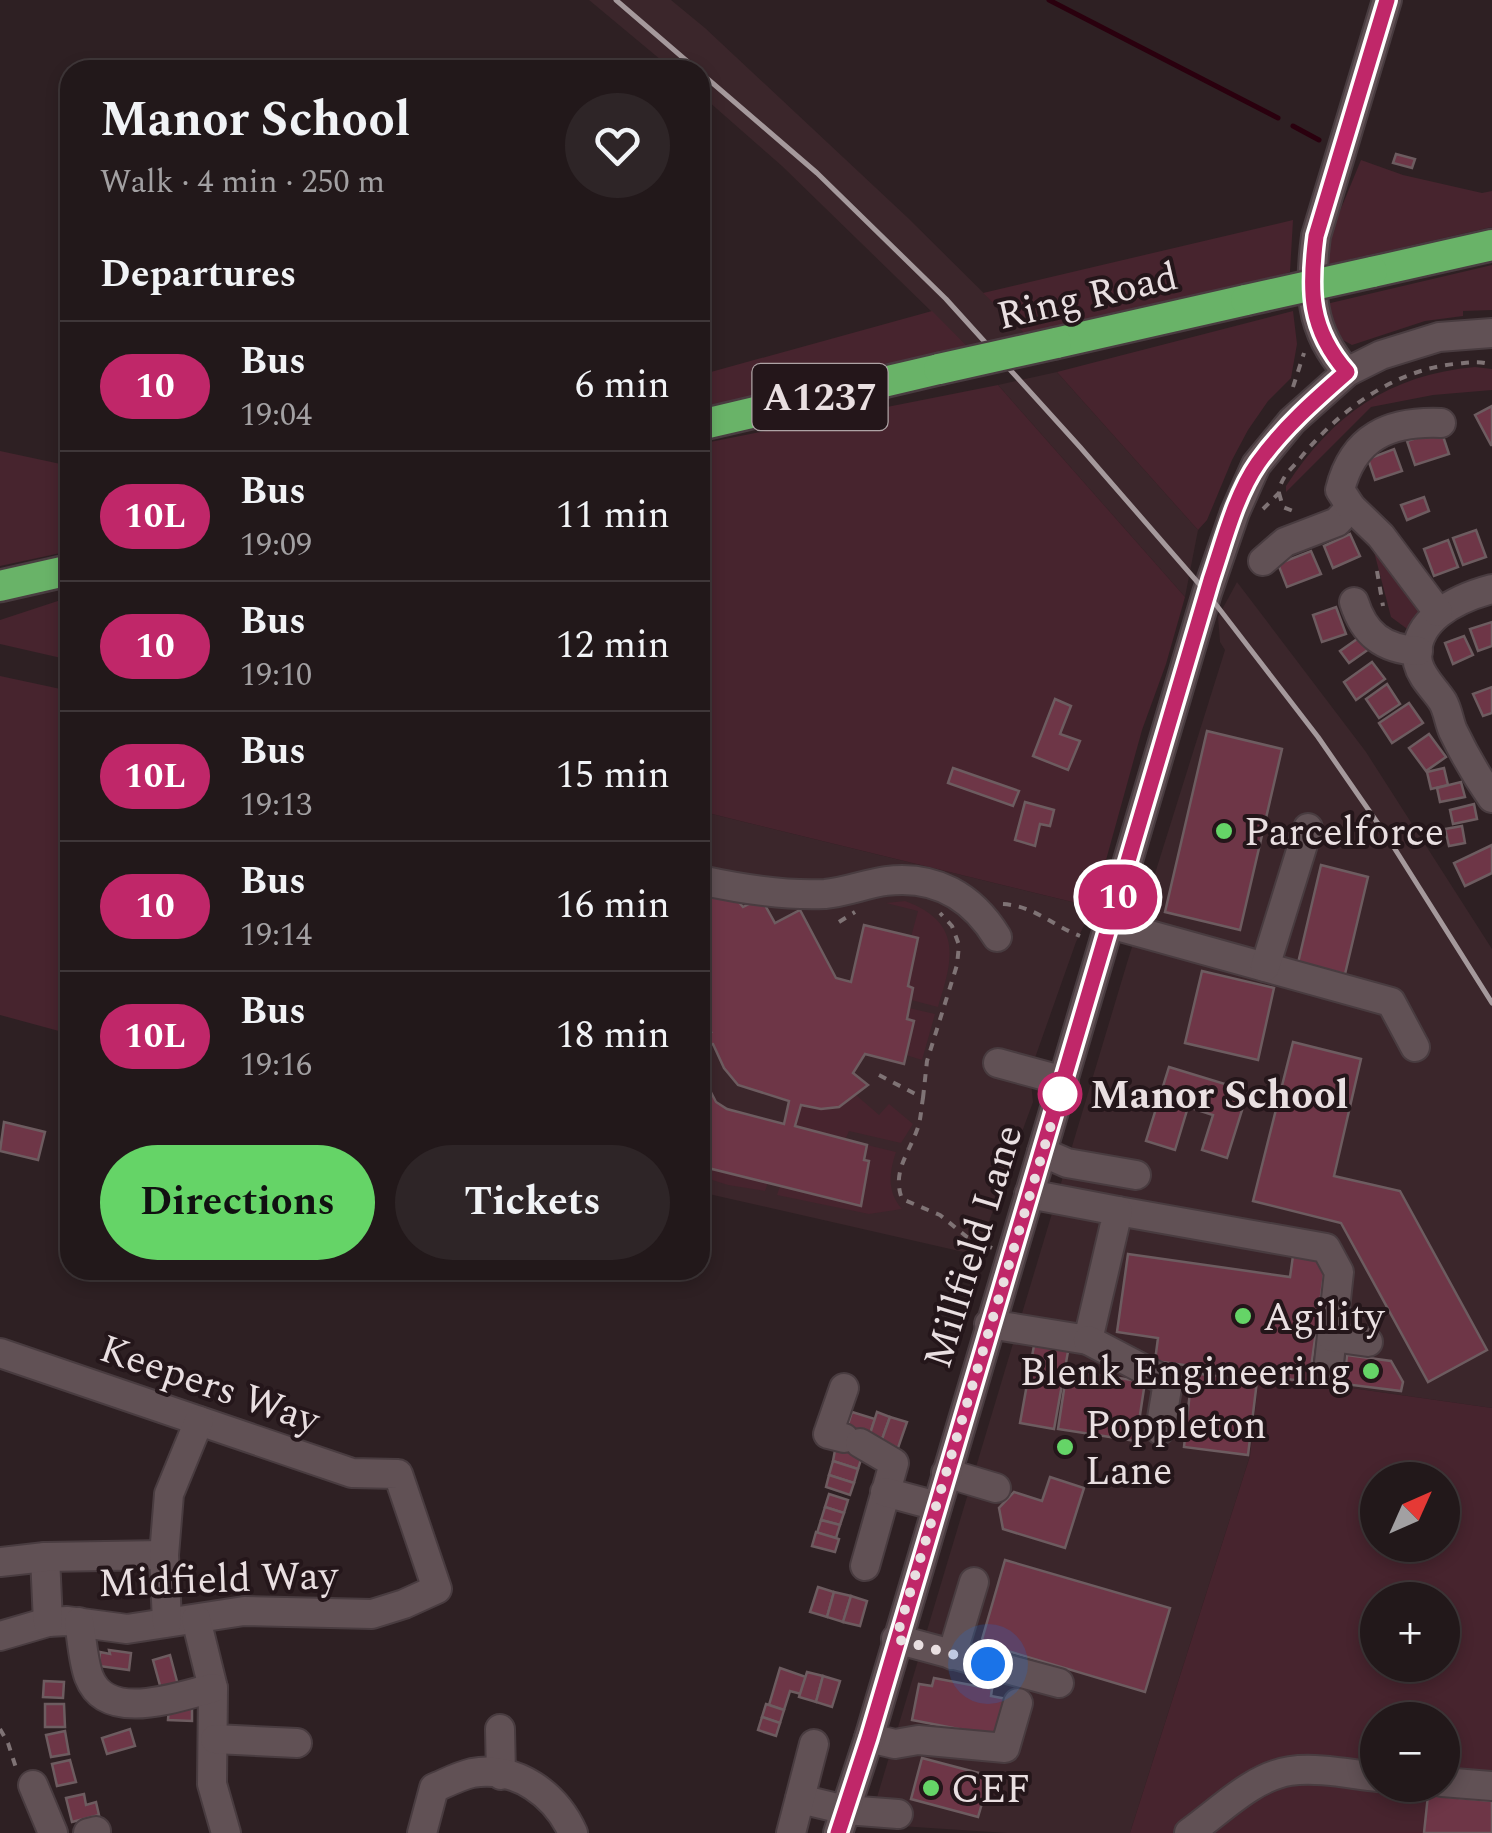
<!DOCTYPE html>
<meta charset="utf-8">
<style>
:root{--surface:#22181a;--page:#2e2527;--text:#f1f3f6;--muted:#a2a0a2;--line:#3f3739;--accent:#65d467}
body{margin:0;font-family:Spectral,serif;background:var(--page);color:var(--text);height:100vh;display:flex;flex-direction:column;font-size:38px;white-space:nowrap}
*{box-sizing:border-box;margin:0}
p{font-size:32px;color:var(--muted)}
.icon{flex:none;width:55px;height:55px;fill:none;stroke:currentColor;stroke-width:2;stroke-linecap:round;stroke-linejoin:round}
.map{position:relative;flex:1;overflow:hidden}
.details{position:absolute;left:60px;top:60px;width:650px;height:1220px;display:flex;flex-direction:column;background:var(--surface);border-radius:30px;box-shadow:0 5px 15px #0003,0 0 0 2px var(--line)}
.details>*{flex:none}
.badge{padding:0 20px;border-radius:32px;font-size:35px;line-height:65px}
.needle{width:65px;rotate:45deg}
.fabs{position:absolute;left:1360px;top:1462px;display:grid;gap:20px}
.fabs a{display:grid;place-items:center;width:100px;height:100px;border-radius:50%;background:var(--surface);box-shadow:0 5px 15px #0003,0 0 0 2px var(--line);font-size:50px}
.you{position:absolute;width:50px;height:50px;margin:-25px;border:8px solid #fff;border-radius:50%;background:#1a73e8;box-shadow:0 0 0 15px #1a73e833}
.map>.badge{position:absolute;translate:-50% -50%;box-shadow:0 0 0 5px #fff}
h2{padding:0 40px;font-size:38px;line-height:90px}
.round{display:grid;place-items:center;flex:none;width:105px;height:105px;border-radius:52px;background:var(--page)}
.headline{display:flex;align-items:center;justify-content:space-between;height:170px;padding:0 40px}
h1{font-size:48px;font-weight:700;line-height:75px}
.primary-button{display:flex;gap:20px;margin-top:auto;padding:20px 40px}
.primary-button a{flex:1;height:115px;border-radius:60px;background:var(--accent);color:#111;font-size:40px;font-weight:700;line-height:115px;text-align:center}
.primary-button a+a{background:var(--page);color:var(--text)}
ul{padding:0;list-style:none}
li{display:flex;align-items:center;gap:30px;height:130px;padding:0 40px;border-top:2px solid var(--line)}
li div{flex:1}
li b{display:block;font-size:38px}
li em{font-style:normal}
li .badge{min-width:110px;font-weight:700;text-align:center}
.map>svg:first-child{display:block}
.built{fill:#3b262b}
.green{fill:#47242e;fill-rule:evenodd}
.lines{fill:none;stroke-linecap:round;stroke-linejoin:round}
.stream{stroke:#2a000e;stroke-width:5}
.building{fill:#6e3647;stroke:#6d5c60;stroke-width:2.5}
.minor-casing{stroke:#493c40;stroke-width:32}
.highway-casing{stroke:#493c40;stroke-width:35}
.path{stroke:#7f7375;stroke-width:4;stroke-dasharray:8 8;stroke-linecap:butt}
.minor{stroke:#615155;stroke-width:28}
.highway{stroke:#69b368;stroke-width:30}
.rail{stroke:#a5999c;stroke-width:5}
.highway-bridge-casing{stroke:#493c40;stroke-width:35;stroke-linecap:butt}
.highway-bridge{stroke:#69b368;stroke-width:30}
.line-casing{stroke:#fff;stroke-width:22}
.line{stroke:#c02769;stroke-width:15}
.walk{stroke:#e9dfe1;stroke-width:10;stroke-dasharray:0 18}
.poi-dot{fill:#65d467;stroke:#24161a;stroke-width:4}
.stop-dot{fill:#fff;stroke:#c02769;stroke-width:5}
.labels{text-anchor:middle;stroke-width:8;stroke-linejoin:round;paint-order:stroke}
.shield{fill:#24161a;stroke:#aea3a5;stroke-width:2.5}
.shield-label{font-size:38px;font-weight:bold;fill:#e9dfe1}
.street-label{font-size:40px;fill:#e9dfe1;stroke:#24161a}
.poi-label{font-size:40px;fill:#e9dfe1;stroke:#24161a;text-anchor:start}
.stop-label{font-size:40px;font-weight:bold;fill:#e9dfe1;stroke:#24161a;text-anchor:start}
</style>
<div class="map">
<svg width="1492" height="1833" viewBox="0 0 1492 1833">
<rect width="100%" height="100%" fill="#2e2023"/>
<g class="built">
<path d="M 589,0 L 671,0 L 705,28 L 908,218 L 1028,337 L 970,349 L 782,166 L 700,94 L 700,70 L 673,70 Z"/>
<path d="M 1057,372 L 1198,530 L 1185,597 L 998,385 Z"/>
<path d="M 1237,582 L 1366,752 L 1492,949 L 1492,1408 L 1259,1375 L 1250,1456 L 1130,1833 L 1007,1833 L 869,1824 L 1127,963 L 1225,650 L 1220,642 L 1218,617 Z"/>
<path d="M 700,811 L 1093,907 L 1076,942 L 1030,1072 L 1033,1102 L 984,1235 L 981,1256 L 700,1192 Z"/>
</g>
<g class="green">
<path d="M 1361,160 L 1403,175 L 1482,193 L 1492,191 L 1492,227 L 1325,265 L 1335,223 Z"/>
<path d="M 1293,220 L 1290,272 L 1243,288 L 1055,330 L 1041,329 L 1028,337 L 983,293 Z"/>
<path d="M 1492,265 L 1492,310 L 1463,311 L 1463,316 L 1425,321 L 1352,345 L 1332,334 L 1322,305 Z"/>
<path d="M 932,311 L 970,349 L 700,411 L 700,375 Z"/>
<path d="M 1293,311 L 1297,344 L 1291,378 L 1268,401 L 1248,430 L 1232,460 L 1207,520 L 1198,530 L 1057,372 Z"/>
<path d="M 1475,367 L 1492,369 L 1492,390 L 1433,395 L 1371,407 L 1286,492 L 1286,486 C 1333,414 1389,375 1475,367 Z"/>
<path d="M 998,385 L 1185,597 L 1166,664 L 1142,730 L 1093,907 L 700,811 L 700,444 ZM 1055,699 L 1071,706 L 1060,734 L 1079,742 L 1068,770 L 1033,755 ZM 954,768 L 1018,791 L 1014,805 L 948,783 ZM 1026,802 L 1054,810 L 1050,826 L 1040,824 L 1035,845 L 1015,840 Z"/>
<path d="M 0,451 L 70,466 L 70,551 L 0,566 Z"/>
<path d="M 1371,540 L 1391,573 L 1417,603 L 1421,614 L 1410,631 L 1391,617 Z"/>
<path d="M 70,597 L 70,660 L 0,644 L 0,620 Z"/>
<path d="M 0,676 L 70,691 L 70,1034 L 0,1015 Z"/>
<path d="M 905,901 C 962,922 954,958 938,1007 L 911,1000 L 908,986 L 918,939 L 911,937 L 918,911 L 886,903 Z"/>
<path d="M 909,1008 L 935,1014 L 922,1060 L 906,1055 L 914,1021 L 907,1019 Z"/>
<path d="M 856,1095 L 879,1115 L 889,1104 L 913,1124 L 901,1143 L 849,1131 L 845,1140 L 795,1126 L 801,1105 L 838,1107 Z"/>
<path d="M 867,1145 L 896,1152 C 889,1173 887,1192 902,1209 L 869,1214 L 777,1195 L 780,1186 L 861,1206 L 869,1162 L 864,1160 Z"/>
<path d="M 700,1154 L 710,1160 L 709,1167 L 768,1183 L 765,1191 L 728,1185 L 700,1176 Z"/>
<path d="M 1259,1375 L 1492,1408 L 1492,1833 L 1130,1833 L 1250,1456 ZM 1378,1480 L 1442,1480 L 1442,1545 L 1378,1545 ZM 1378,1600 L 1442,1600 L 1442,1665 L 1378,1665 ZM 1378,1720 L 1442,1720 L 1442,1785 L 1378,1785 Z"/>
</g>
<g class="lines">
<g class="stream">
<path d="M 1049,0 L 1278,118"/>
<path d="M 1293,126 L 1319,140"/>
</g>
</g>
<g class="building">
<path d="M 1396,154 L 1415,159 L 1412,168 L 1393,163 Z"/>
<path d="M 1492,406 L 1492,445 L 1491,445 L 1475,415 Z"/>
<path d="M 1441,430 L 1449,454 L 1415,465 L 1407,441 Z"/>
<path d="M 1394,449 L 1402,471 L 1375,480 L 1368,459 Z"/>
<path d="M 1424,497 L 1429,511 L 1407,520 L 1401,505 Z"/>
<path d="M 1476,530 L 1486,557 L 1463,565 L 1453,538 Z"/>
<path d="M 1350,534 L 1360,556 L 1333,568 L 1324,546 Z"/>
<path d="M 1448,540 L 1458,567 L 1434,576 L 1424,549 Z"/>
<path d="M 1311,551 L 1321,574 L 1287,587 L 1278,564 Z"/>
<path d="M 1336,607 L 1346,634 L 1322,642 L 1313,615 Z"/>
<path d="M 1492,622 L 1492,646 L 1478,651 L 1470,629 Z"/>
<path d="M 1464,636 L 1473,655 L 1453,664 L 1445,643 Z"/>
<path d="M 1360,637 L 1369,649 L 1349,663 L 1340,651 Z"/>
<path d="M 1372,662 L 1385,679 L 1356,700 L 1344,682 Z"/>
<path d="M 1387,684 L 1400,704 L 1379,718 L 1366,699 Z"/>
<path d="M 1492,687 L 1492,713 L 1483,716 L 1473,694 Z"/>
<path d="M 1055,699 L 1071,706 L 1060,734 L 1080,741 L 1068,770 L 1033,756 Z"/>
<path d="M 1409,703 L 1423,723 L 1392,743 L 1379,723 Z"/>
<path d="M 1207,731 L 1282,749 L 1240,930 L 1165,912 Z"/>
<path d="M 1429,734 L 1446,757 L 1426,771 L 1409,748 Z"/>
<path d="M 953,768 L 1019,791 L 1013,806 L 948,783 Z"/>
<path d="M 1444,768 L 1448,785 L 1431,789 L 1427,772 Z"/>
<path d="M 1461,782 L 1465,797 L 1440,802 L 1437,788 Z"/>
<path d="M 1025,802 L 1054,810 L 1050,826 L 1040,824 L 1035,846 L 1015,840 Z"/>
<path d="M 1474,804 L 1477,819 L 1453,824 L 1450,810 Z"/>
<path d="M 1462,826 L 1465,843 L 1449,846 L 1445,829 Z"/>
<path d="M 1440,830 L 1443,841 L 1429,844 L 1426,834 Z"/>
<path d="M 1492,845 L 1492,873 L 1465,886 L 1454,863 Z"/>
<path d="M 1321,865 L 1368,877 L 1345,974 L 1298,963 Z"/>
<path d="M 721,894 L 738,901 L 743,907 L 761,898 L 775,923 L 800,910 L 836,978 L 851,982 L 864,925 L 918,938 L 908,986 L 913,988 L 907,1019 L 914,1021 L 904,1064 L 865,1054 L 853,1073 L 868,1085 L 839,1107 L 821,1109 L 801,1105 L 795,1126 L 867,1145 L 864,1160 L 869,1161 L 861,1206 L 708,1168 L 710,1160 L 700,1154 L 700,1071 L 716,1102 L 727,1109 L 784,1124 L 789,1101 L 738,1085 L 724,1068 L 713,1044 L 700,1045 L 700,1033 L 711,1032 L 700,1010 L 700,901 Z"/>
<path d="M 1202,971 L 1274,988 L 1258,1060 L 1185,1043 Z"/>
<path d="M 1293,1042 L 1361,1059 L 1334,1176 L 1400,1191 L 1487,1350 L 1428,1382 L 1341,1223 L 1253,1201 Z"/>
<path d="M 1169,1067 L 1248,1091 L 1227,1158 L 1202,1150 L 1213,1115 L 1188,1107 L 1175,1150 L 1146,1141 Z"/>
<path d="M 4,1122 L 45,1132 L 38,1160 L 0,1151 Z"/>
<path d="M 1128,1254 L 1290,1277 L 1293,1256 L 1326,1260 L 1309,1382 L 1155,1361 L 1158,1338 L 1117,1332 Z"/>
<path d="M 1035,1340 L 1069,1346 L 1054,1429 L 1020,1423 Z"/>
<path d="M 1347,1355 L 1391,1361 L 1403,1382 L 1401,1391 L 1344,1384 Z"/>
<path d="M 1067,1370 L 1145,1382 L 1136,1441 L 1058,1429 Z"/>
<path d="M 1192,1373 L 1257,1381 L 1248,1455 L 1184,1447 Z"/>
<path d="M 852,1412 L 875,1419 L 869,1437 L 841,1447 Z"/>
<path d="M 877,1412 L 890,1417 L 881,1442 L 869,1437 Z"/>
<path d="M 890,1417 L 907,1422 L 898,1448 L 881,1442 Z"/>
<path d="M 836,1445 L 863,1453 L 858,1469 L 833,1461 Z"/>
<path d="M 833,1461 L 858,1469 L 854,1483 L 829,1475 Z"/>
<path d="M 829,1475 L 854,1483 L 850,1495 L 826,1487 Z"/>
<path d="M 1050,1477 L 1084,1488 L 1065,1548 L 1003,1529 L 999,1508 L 1014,1492 L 1042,1501 Z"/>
<path d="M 829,1494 L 848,1500 L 844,1513 L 825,1507 Z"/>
<path d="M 825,1507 L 844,1513 L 840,1525 L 821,1520 Z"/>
<path d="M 821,1520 L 840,1525 L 836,1538 L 817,1533 Z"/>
<path d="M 816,1532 L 839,1539 L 835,1552 L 812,1546 Z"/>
<path d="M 1005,1560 L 1170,1608 L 1145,1692 L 981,1643 Z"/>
<path d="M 818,1587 L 834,1592 L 827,1617 L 810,1612 Z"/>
<path d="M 834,1592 L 851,1596 L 843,1622 L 827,1617 Z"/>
<path d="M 851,1596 L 867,1601 L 860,1626 L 843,1622 Z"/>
<path d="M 109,1650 L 131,1653 L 129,1670 L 99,1666 L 100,1652 L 110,1654 Z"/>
<path d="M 170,1655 L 178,1685 L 161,1689 L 153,1660 Z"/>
<path d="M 780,1668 L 806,1677 L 801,1694 L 790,1691 L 784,1710 L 769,1705 Z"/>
<path d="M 807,1672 L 823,1676 L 816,1702 L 799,1697 Z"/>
<path d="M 823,1676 L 840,1681 L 832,1707 L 816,1702 Z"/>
<path d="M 934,1678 L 992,1689 L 991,1696 L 1007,1699 L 1000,1737 L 912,1720 L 919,1684 L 932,1686 Z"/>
<path d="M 44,1681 L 64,1682 L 63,1698 L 43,1697 Z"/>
<path d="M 45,1704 L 64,1704 L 65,1727 L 45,1727 Z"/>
<path d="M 766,1704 L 784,1710 L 780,1723 L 762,1717 Z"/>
<path d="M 169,1706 L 192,1707 L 192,1721 L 168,1720 Z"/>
<path d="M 762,1717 L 780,1723 L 776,1736 L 758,1730 Z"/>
<path d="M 130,1729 L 135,1746 L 107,1754 L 102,1738 Z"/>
<path d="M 65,1731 L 69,1754 L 51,1757 L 46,1735 Z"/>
<path d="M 922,1758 L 990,1776 L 978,1817 L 911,1799 Z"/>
<path d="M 70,1760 L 76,1782 L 57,1786 L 52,1764 Z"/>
<path d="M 84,1794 L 86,1805 L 96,1802 L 99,1815 L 72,1822 L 66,1798 Z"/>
<path d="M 1428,1795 L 1492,1801 L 1492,1833 L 1424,1833 Z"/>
</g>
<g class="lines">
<g class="minor-casing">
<g id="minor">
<path d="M 1347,372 C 1309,330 1309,289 1316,236 L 1387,0"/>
<path d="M 1263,561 L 1285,542 L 1337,522 L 1351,507"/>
<path d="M 1492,589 C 1458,598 1410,620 1418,663 C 1422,679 1435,689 1443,702 C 1448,711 1449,722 1453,731 C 1464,754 1478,778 1492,798"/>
<path d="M 1354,602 C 1364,634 1383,649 1418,651"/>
<path d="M 1438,612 L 1381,536 L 1351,507 L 1340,490 C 1353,437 1389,421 1441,423"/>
<path d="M 700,880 C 741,889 783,896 825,894 C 846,892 865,884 886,881 C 935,875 972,896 997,937"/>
<path d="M 1110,924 L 1391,1002 L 1415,1047"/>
<path d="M 1265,967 L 1308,828"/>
<path d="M 998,1063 L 1064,1081"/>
<path d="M 1042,1152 L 1067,1163 L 1136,1175"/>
<path d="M 1118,1211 L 1326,1248 L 1339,1272 L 1328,1372"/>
<path d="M 989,1324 L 1088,1340 L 1118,1211 L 1029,1194"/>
<path d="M 1332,1337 L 1368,1342"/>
<path d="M 1088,1340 L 1168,1382 L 1160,1430"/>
<path d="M 0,1353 L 352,1473 L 398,1474 L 437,1589 L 404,1604 L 372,1614 L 244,1611 L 127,1629 L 67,1621 L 48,1622 L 0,1636"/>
<path d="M 844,1388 L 828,1434 L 844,1438"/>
<path d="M 860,1443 L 894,1463 L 865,1566"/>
<path d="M 946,1473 L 996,1488"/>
<path d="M 885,1492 L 937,1506"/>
<path d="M 45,1557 L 48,1622"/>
<path d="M 0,1562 L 45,1557 L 164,1555"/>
<path d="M 196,1619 L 213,1688 L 212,1784 L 226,1833"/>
<path d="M 79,1622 C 82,1639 83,1661 89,1677 C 107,1724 179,1696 213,1688"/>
<path d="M 167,1622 L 164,1555 L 169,1494 L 199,1421"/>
<path d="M 896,1639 L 1059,1683"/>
<path d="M 952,1655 L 974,1582"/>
<path d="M 500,1729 L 501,1775"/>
<path d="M 869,1738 L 895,1744 L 918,1740 L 1005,1748 L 1018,1703"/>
<path d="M 215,1739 L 297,1743"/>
<path d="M 1442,1782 L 1492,1786"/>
<path d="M 33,1785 L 53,1833"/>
<path d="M 800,1799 L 846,1810 L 898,1814"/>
<path d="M 88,1833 L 96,1831"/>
<path d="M 422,1833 L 434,1788 C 446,1783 459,1776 472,1773 C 517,1765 556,1795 573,1833"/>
<path d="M 791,1833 L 814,1744"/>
<path d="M 838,1833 L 869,1738 L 1207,593 L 1235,512 L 1256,465 L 1292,421 L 1347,372 L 1381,355 L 1439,337 L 1492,333"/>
<path d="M 1189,1833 C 1220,1811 1252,1777 1290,1771 C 1317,1767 1350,1774 1378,1777"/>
</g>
</g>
<g class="highway-casing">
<g id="highway">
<path d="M 1372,272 L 1492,245"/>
<path d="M 1056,343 L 1246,300"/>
<path d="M 700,425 L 939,369"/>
<path d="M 0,586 L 70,570"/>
</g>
</g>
<g class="path">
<path d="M 1293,387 L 1304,353"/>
<path d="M 1279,493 L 1283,507 L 1298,513"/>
<path d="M 1263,509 L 1279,493 C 1280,479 1289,471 1298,461 C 1336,413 1391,371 1454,364 C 1467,363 1479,360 1492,365"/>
<path d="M 1377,571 L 1383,606"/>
<path d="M 1003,904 C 1034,906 1052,925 1080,936"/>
<path d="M 839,922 L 855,912"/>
<path d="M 879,1075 L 923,1098 C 921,1109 921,1120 917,1130 C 908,1155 892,1172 902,1199 L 940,1215 L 967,1237 L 992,1248"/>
<path d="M 923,1098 L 927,1061 L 957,965 L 959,945 L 952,926 L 940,913"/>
<path d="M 0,1729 L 8,1743 L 17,1771"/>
</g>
<use href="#minor" class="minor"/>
<use href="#highway" class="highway"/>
<path class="rail" d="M 616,0 L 817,173 L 946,299 L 1080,447 L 1207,593 L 1318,737 L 1388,838 L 1492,1003"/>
<g class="highway-bridge-casing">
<g id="highway-bridge">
<path d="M 1246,300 L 1372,272"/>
<path d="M 939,369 L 1056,343"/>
</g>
</g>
<use href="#highway-bridge" class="highway-bridge"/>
</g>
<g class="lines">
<g class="line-casing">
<path id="line" d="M 838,1833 L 869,1738 L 1211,580 C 1224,542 1235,496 1258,463 C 1283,428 1315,400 1347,372 C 1309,329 1309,290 1316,236 L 1387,0"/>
</g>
<use href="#line" class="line"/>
<path class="walk" d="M 988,1664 L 896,1639 L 1064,1082 L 1060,1094"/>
</g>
<g class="poi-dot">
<circle cx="1224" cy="831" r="10"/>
<circle cx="1243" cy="1316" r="10"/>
<circle cx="1371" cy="1371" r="10"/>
<circle cx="1065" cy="1447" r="10"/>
<circle cx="931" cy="1788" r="10"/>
</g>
<circle class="stop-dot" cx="1060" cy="1094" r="20"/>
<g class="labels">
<rect class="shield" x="752.5" y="364" width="135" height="66" rx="8"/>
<g class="shield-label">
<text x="820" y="410">A1237</text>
</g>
<g class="street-label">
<text transform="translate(1087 295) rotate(-13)" y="14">Ring Road</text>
<text transform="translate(972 1246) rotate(-73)" y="14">Millfield Lane</text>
<text transform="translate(210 1383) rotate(19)" y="14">Keepers Way</text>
<text transform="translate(218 1578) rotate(-2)" y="14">Midfield Way</text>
</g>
<g class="poi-label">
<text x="1244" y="845">Parcelforce</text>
<text x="1263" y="1330">Agility</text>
<text x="1351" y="1385" text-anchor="end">Blenk Engineering</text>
<text x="1085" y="1438">Poppleton<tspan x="1085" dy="46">Lane</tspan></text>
<text x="951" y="1802">CEF</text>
</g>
<g class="stop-label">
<text x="1090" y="1108">Manor School</text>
</g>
</g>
</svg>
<div class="fabs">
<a><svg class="needle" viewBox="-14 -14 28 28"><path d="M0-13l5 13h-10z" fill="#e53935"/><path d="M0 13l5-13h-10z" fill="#a2a0a2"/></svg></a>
<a>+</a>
<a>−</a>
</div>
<div class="you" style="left:988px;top:1664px"></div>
<b class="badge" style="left:1118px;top:897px;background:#c02769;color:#fff">10</b>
<section class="details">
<div class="headline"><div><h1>Manor School</h1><p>Walk · 4 min · 250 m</p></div><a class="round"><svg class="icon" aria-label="heart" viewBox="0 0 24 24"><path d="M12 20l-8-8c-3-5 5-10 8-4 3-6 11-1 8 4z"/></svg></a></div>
<h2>Departures</h2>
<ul>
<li><span class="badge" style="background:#c02769;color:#fff">10</span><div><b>Bus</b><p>19:04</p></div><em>6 min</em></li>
<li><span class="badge" style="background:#c02769;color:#fff">10L</span><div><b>Bus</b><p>19:09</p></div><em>11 min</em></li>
<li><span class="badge" style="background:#c02769;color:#fff">10</span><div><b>Bus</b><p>19:10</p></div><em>12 min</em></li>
<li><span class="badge" style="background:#c02769;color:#fff">10L</span><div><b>Bus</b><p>19:13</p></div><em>15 min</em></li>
<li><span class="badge" style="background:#c02769;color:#fff">10</span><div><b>Bus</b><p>19:14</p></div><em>16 min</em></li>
<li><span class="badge" style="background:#c02769;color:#fff">10L</span><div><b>Bus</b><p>19:16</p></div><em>18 min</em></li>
</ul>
<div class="primary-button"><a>Directions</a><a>Tickets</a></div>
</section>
</div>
